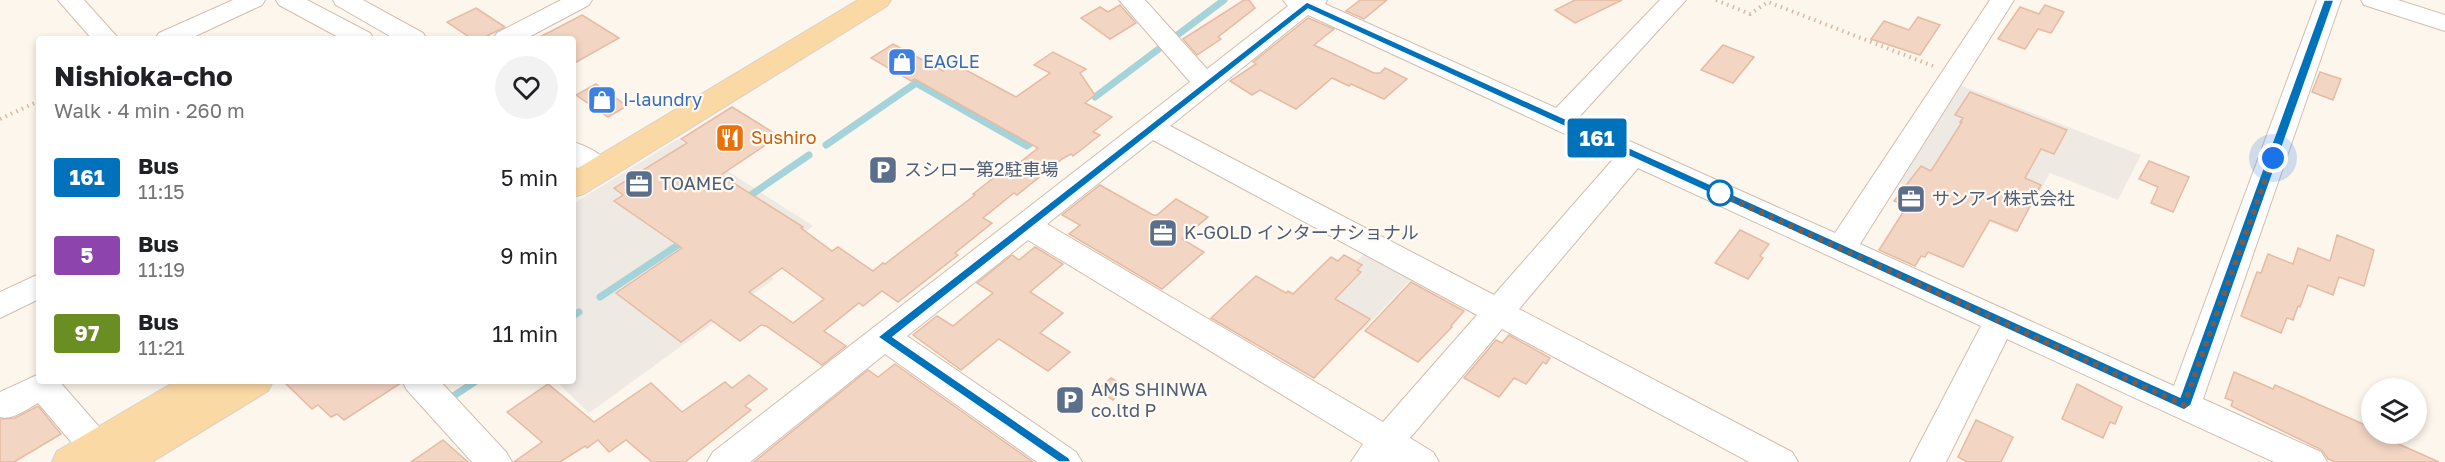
<!DOCTYPE html>
<meta charset="utf-8">
<style>
:root{--surface:#fff;--page:#f2f2f2;--text:#202124;--muted:#757577}
body{margin:0;font-family:"Golos Text","Noto Sans JP",sans-serif;background:var(--page);color:var(--text);height:100vh;display:flex;flex-direction:column;font-size:22px;white-space:nowrap}
*{box-sizing:border-box;margin:0}
p{font-size:20px;color:var(--muted)}
.icon{flex:none;width:33px;height:33px;fill:none;stroke:currentColor;stroke-width:2;stroke-linecap:round;stroke-linejoin:round}
.map{position:relative;flex:1;overflow:hidden}
.drawer{position:absolute;left:36px;top:36px;width:540px;height:348px;display:flex;flex-direction:column;background:var(--surface);border-radius:6px;box-shadow:0 3px 9px #0003}
.drawer>*{flex:none}
.badge{padding:0 12px;border-radius:4px;font-size:21px;line-height:39px}
.fabs{position:absolute;left:2361px;top:378px;display:grid;gap:12px}
.fabs a{display:grid;place-items:center;width:66px;height:66px;border-radius:50%;background:var(--surface);box-shadow:0 3px 9px #0003;font-size:30px}
.you{position:absolute;width:30px;height:30px;margin:-15px;border:4px solid #fff;border-radius:50%;background:#1a73e8;box-shadow:0 0 0 9px #1a73e833}
.map>.badge{position:absolute;translate:-50% -50%;box-shadow:0 0 0 3px #fff}
.round{display:grid;place-items:center;flex:none;width:63px;height:63px;border-radius:32px;background:var(--page)}
.overview{display:flex;align-items:center;justify-content:space-between;height:102px;padding:0 18px}
h1{font-size:28px;font-weight:700;line-height:45px}
ul{padding:0;list-style:none}
li{display:flex;align-items:center;gap:18px;height:78px;padding:0 18px}
li div{flex:1}
li b{display:block;font-size:22px}
li em{font-style:normal}
li .badge{min-width:66px;font-weight:700;text-align:center}
.map>svg:first-child{display:block}
.industrial{fill:#efe9e4}
.lines{fill:none;stroke-linecap:round;stroke-linejoin:round}
.stream{stroke:#a5d3da;stroke-width:7}
.building{fill:#f3d5c3;stroke:#e6bba3;stroke-width:1.5;fill-rule:evenodd}
.minor-casing{stroke:#d1beb0;stroke-width:2}
.major-casing{stroke:#dad1cd;stroke-width:2}
.path{stroke:#d9b8a5;stroke-width:4;stroke-dasharray:1.5 4.5;stroke-linecap:butt}
.minor{fill:#fff;fill-rule:evenodd}
.major{fill:#fbd9a5;fill-rule:evenodd}
.line{fill:#0072bc;stroke:#fff;stroke-width:1.5}
.walk{stroke:#7a5c4d;stroke-width:6;stroke-dasharray:0 10.8}
.stop-dot{fill:#fff;stroke:#0072bc;stroke-width:3}
.labels{text-anchor:middle;stroke-width:4.5;stroke-linejoin:round;paint-order:stroke}
.shop-label{font-size:18px;fill:#366cbe;stroke:#fffaf3;text-anchor:start}
.food-label{font-size:18px;fill:#c56008;stroke:#fffaf3;text-anchor:start}
.service-label{font-size:18px;fill:#4e5e75;stroke:#fffaf3;text-anchor:start}
</style>
<div class="map">
<svg width="2445" height="462" viewBox="0 0 2445 462">
<rect width="100%" height="100%" fill="#fdf6ec"/>
<g class="industrial">
<path d="M 1957,84 L 2141,155 L 2118,200 L 2050,173 L 2016,233 L 1895,181 Z"/>
<path d="M 678,139 L 813,226 L 756,266 L 774,279 L 589,413 L 556,381 L 573,381 L 573,204 Z"/>
<path d="M 1369,249 L 1415,275 L 1362,331 L 1314,304 Z"/>
</g>
<g class="lines">
<g class="stream">
<path d="M 1172,39 L 1224,0"/>
<path d="M 1095,97 L 1164,45"/>
<path d="M 826,145 L 916,83 L 1027,146 L 1037,139"/>
<path d="M 745,199 L 809,155"/>
<path d="M 600,297 L 684,241"/>
<path d="M 573,316 L 579,312"/>
<path d="M 455,395 L 476,381"/>
</g>
</g>
<g class="building">
<path d="M 1244,0 L 1249,0 L 1255,8 L 1218,37 L 1221,39 L 1197,55 L 1183,39 Z"/>
<path d="M 1360,0 L 1387,0 L 1364,19 L 1346,11 Z"/>
<path d="M 1575,0 L 1622,0 L 1575,23 L 1555,10 Z"/>
<path d="M 1120,5 L 1136,23 L 1110,39 L 1081,18 L 1100,7 L 1108,12 Z"/>
<path d="M 2045,5 L 2064,12 L 2051,33 L 2038,29 L 2025,49 L 1998,39 L 2020,7 L 2039,14 Z"/>
<path d="M 476,8 L 505,27 L 481,39 L 472,39 L 447,22 Z"/>
<path d="M 582,15 L 619,38 L 573,64 L 573,39 L 536,39 Z"/>
<path d="M 1918,17 L 1940,25 L 1920,55 L 1871,39 L 1884,21 L 1909,30 Z"/>
<path d="M 1308,18 L 1334,29 L 1314,45 L 1374,73 L 1380,73 L 1385,68 L 1407,79 L 1384,99 L 1351,84 L 1349,86 L 1332,78 L 1296,109 L 1260,90 L 1252,95 L 1230,81 L 1256,64 L 1253,62 Z"/>
<path d="M 893,44 L 943,71 L 955,64 L 1016,97 L 1050,73 L 1034,65 L 1053,52 L 1086,69 L 1080,73 L 1095,95 L 1085,103 L 1112,117 L 1093,132 L 1100,135 L 1073,156 L 1071,154 L 1062,159 L 1017,195 L 1014,193 L 983,218 L 992,223 L 955,253 L 958,255 L 898,302 L 882,291 L 863,306 L 859,303 L 824,331 L 846,346 L 822,365 L 766,326 L 761,325 L 740,341 L 711,320 L 681,342 L 616,293 L 682,248 L 614,201 L 623,195 L 614,188 L 687,143 L 681,139 L 732,107 L 779,136 L 721,175 L 803,227 L 801,228 L 832,251 L 838,247 L 873,271 L 883,263 L 885,264 L 975,195 L 973,194 L 1001,172 L 1005,174 L 1038,148 L 915,79 L 911,81 L 871,58 ZM 782,268 L 824,299 L 793,323 L 749,292 Z"/>
<path d="M 1723,45 L 1754,57 L 1733,83 L 1701,70 Z"/>
<path d="M 2320,72 L 2341,79 L 2333,100 L 2312,92 Z"/>
<path d="M 596,84 L 627,106 L 608,117 L 576,95 Z"/>
<path d="M 1970,92 L 2067,130 L 2054,154 L 2041,149 L 2025,178 L 2041,185 L 2017,231 L 1990,220 L 1963,267 L 1928,252 L 1925,257 L 1921,256 L 1915,266 L 1879,250 L 1907,206 L 1894,201 L 1921,166 L 1931,171 L 1962,122 L 1960,122 L 1963,118 L 1955,115 Z"/>
<path d="M 2149,161 L 2189,177 L 2173,212 L 2151,203 L 2158,187 L 2139,179 Z"/>
<path d="M 1100,185 L 1153,215 L 1157,215 L 1176,199 L 1208,217 L 1182,239 L 1204,252 L 1162,289 L 1069,234 L 1080,225 L 1062,215 Z"/>
<path d="M 1740,230 L 1769,244 L 1760,256 L 1763,258 L 1748,279 L 1715,263 Z"/>
<path d="M 2337,235 L 2374,250 L 2364,286 L 2339,277 L 2333,295 L 2308,285 L 2300,307 L 2298,306 L 2293,320 L 2287,318 L 2281,333 L 2241,316 L 2257,272 L 2261,273 L 2268,254 L 2293,264 L 2298,248 L 2330,261 Z"/>
<path d="M 1035,247 L 1063,264 L 1030,292 L 1063,313 L 1040,333 L 1070,352 L 1048,371 L 999,339 L 961,370 L 913,335 L 937,316 L 953,326 L 993,293 L 977,283 L 1012,255 L 1019,260 Z"/>
<path d="M 1344,255 L 1362,265 L 1357,270 L 1361,272 L 1335,299 L 1370,319 L 1314,378 L 1211,318 L 1256,276 L 1286,293 L 1288,291 L 1293,294 L 1331,257 L 1338,261 Z"/>
<path d="M 1411,282 L 1464,311 L 1451,326 L 1452,327 L 1418,362 L 1365,331 Z"/>
<path d="M 1509,335 L 1550,358 L 1546,364 L 1543,362 L 1526,384 L 1514,378 L 1499,397 L 1464,378 L 1496,340 L 1502,343 Z"/>
<path d="M 895,364 L 1033,462 L 754,462 L 868,370 L 878,377 Z"/>
<path d="M 2234,372 L 2273,389 L 2275,385 L 2372,428 L 2372,434 L 2386,434 L 2385,438 L 2439,462 L 2335,462 L 2328,459 L 2322,450 L 2231,406 L 2233,401 L 2225,398 Z"/>
<path d="M 749,375 L 767,389 L 745,406 L 751,410 L 685,462 L 652,462 L 626,440 L 609,452 L 598,440 L 587,448 L 585,446 L 560,462 L 514,462 L 542,442 L 507,412 L 548,384 L 594,422 L 651,383 L 682,412 L 725,382 L 732,388 Z"/>
<path d="M 1111,378 L 1126,387 L 1113,400 L 1098,390 Z"/>
<path d="M 283,381 L 400,381 L 401,383 L 344,420 L 337,414 L 331,417 L 318,405 L 312,409 Z"/>
<path d="M 2077,384 L 2122,407 L 2115,424 L 2110,422 L 2103,438 L 2062,419 Z"/>
<path d="M 38,406 L 61,434 L 14,462 L 0,462 L 0,419 L 15,418 Z"/>
<path d="M 1976,420 L 2013,437 L 2001,462 L 1967,462 L 1958,457 Z"/>
<path d="M 443,440 L 468,462 L 411,462 Z"/>
</g>
<g class="lines">
<g class="minor-casing">
<g id="minor">
<path d="M 58,0 L 84,0 L 119,39 L 92,39 Z"/>
<path d="M 233,0 L 265,0 L 262,5 L 189,39 L 155,39 L 159,33 Z"/>
<path d="M 276,0 L 307,0 L 370,33 L 374,39 L 342,39 L 279,5 Z"/>
<path d="M 333,0 L 363,0 L 423,33 L 427,39 L 395,39 L 336,5 Z"/>
<path d="M 561,0 L 592,0 L 589,5 L 525,39 L 493,39 L 497,33 Z"/>
<path d="M 1119,0 L 1145,0 L 1207,69 L 1288,6 L 1283,0 L 1327,0 L 1325,4 L 1556,108 L 1660,0 L 1686,0 L 1578,118 L 1835,233 L 1990,0 L 2014,0 L 1860,244 L 2174,386 L 2317,0 L 2341,0 L 2203,399 L 2321,452 L 2327,462 L 2274,462 L 2007,339 L 1946,462 L 1910,462 L 1981,326 L 1638,168 L 1519,309 L 1792,452 L 1798,462 L 1749,462 L 1502,329 L 1410,438 L 1433,452 L 1439,462 L 1351,462 L 1363,444 L 1028,240 L 907,336 L 1076,452 L 1082,462 L 1037,462 L 885,354 L 750,462 L 707,462 L 713,452 L 1190,82 ZM 1308,15 L 1615,157 L 1494,295 L 1170,126 ZM 1153,140 L 1477,315 L 1383,422 L 1047,224 Z"/>
<path d="M 2361,0 L 2398,0 L 2445,15 L 2445,31 L 2364,5 Z"/>
<path d="M 573,142 C 588,146 607,157 615,170 L 611,177 C 595,181 586,174 573,165 Z"/>
<path d="M 39,274 L 39,299 L 0,318 L 0,292 Z"/>
<path d="M 37,375 L 39,375 L 39,381 L 59,381 L 108,437 L 113,447 L 108,457 L 96,461 L 84,457 L 38,403 C 27,409 12,421 0,417 L 0,392 Z"/>
<path d="M 402,381 L 440,381 L 506,452 L 512,462 L 472,462 L 407,390 Z"/>
</g>
</g>
<g class="major-casing">
<g id="major">
<path d="M 858,0 L 891,0 L 887,6 L 584,194 L 573,197 L 573,171 Z"/>
<path d="M 176,381 L 273,381 L 268,391 L 152,462 L 52,462 L 57,451 Z"/>
</g>
</g>
<g class="path">
<path d="M 1716,0 L 1750,14 L 1768,2 L 1933,66"/>
<path d="M 0,119 L 39,101"/>
</g>
<use href="#minor" class="minor"/>
<use href="#major" class="major"/>
</g>
<path class="line" d="M 2324,0 L 2334,0 L 2191,405 L 2184,410 L 1308,9 L 893,337 L 1069,458 L 1071,462 L 1059,462 L 878,337 L 1307,2 L 2180,397 Z"/>
<g class="lines">
<path class="walk" d="M 1720,193 L 1716,192 L 2184,405 L 2273,158"/>
</g>
<defs>
<g id="shop-square" transform="scale(1.5)"><rect x="-9" y="-9" width="18" height="18" rx="4" fill="#3f7fe0" stroke="#fffaf3"/><path d="M-5-2.5h2.3a2.7 3.5 0 0 1 5.4 0H5L5.5 6h-11ZM-1.5-2.5h3a1.5 2.3 0 0 0-3 0Z" fill="#fff"/></g>
<g id="restaurant-square" transform="scale(1.5)"><rect x="-9" y="-9" width="18" height="18" rx="4" fill="#e8710a" stroke="#fffaf3"/><path d="M-5-6h1v4h1v-4h1v4h1v-4h1v5L-1.5 .5V6h-2V.5L-5-1ZM5-6V6H3V1.5H1.5Q1.5-4 5-6Z" fill="#fff"/></g>
<g id="parking-square" transform="scale(1.5)"><rect x="-9" y="-9" width="18" height="18" rx="4" fill="#5c6f8a" stroke="#fffaf3"/><path d="M-3.5-5.5H1a3.5 3.5 0 0 1 0 7H-1V5.5H-3.5ZM-1-3.4V-.6H.8a1.4 1.4 0 0 0 0-2.8Z" fill="#fff"/></g>
<g id="office-square" transform="scale(1.5)"><rect x="-9" y="-9" width="18" height="18" rx="4" fill="#5c6f8a" stroke="#fffaf3"/><path d="M-6-3h4V-5.5h4V-3h4V5H-6ZM-1-4.5V-3h2v-1.5ZM-6 0V1H6V0Z" fill="#fff"/></g>
</defs>
<g fill-rule="evenodd">
<use href="#shop-square" x="902" y="62"/>
<use href="#shop-square" x="602" y="100"/>
<use href="#restaurant-square" x="730" y="138"/>
<use href="#parking-square" x="883" y="170"/>
<use href="#office-square" x="639" y="184"/>
<use href="#office-square" x="1911" y="199"/>
<use href="#office-square" x="1163" y="233"/>
<use href="#parking-square" x="1070" y="400"/>
</g>
<circle class="stop-dot" cx="1720" cy="193" r="12"/>
<g class="labels">
<g class="shop-label">
<text x="923" y="68">EAGLE</text>
<text x="623" y="106">I-laundry</text>
</g>
<g class="food-label">
<text x="751" y="144">Sushiro</text>
</g>
<g class="service-label">
<text x="904" y="176">スシロー第2駐車場</text>
<text x="660" y="190">TOAMEC</text>
<text x="1932" y="205">サンアイ株式会社</text>
<text x="1184" y="239">K-GOLD インターナショナル</text>
<text x="1091" y="396">AMS SHINWA<tspan x="1091" dy="21">co.ltd P</tspan></text>
</g>
</g>
</svg>
<div class="fabs">
<a><svg class="icon" aria-label="layers" viewBox="0 0 24 24"><path d="M12 4l9 5-9 5-9-5zM3 14l9 5 9-5"/></svg></a>
</div>
<div class="you" style="left:2273px;top:158px"></div>
<b class="badge" style="left:1597px;top:138px;background:#0072bc;color:#fff">161</b>
<section class="drawer">
<div class="overview"><div><h1>Nishioka-cho</h1><p>Walk · 4 min · 260 m</p></div><a class="round"><svg class="icon" aria-label="heart" viewBox="0 0 24 24"><path d="M12 20l-8-8c-3-5 5-10 8-4 3-6 11-1 8 4z"/></svg></a></div>
<ul>
<li><span class="badge" style="background:#0072bc;color:#fff">161</span><div><b>Bus</b><p>11:15</p></div><em>5 min</em></li>
<li><span class="badge" style="background:#8e44ad;color:#fff">5</span><div><b>Bus</b><p>11:19</p></div><em>9 min</em></li>
<li><span class="badge" style="background:#6b8e23;color:#fff">97</span><div><b>Bus</b><p>11:21</p></div><em>11 min</em></li>
</ul>
</section>
</div>
